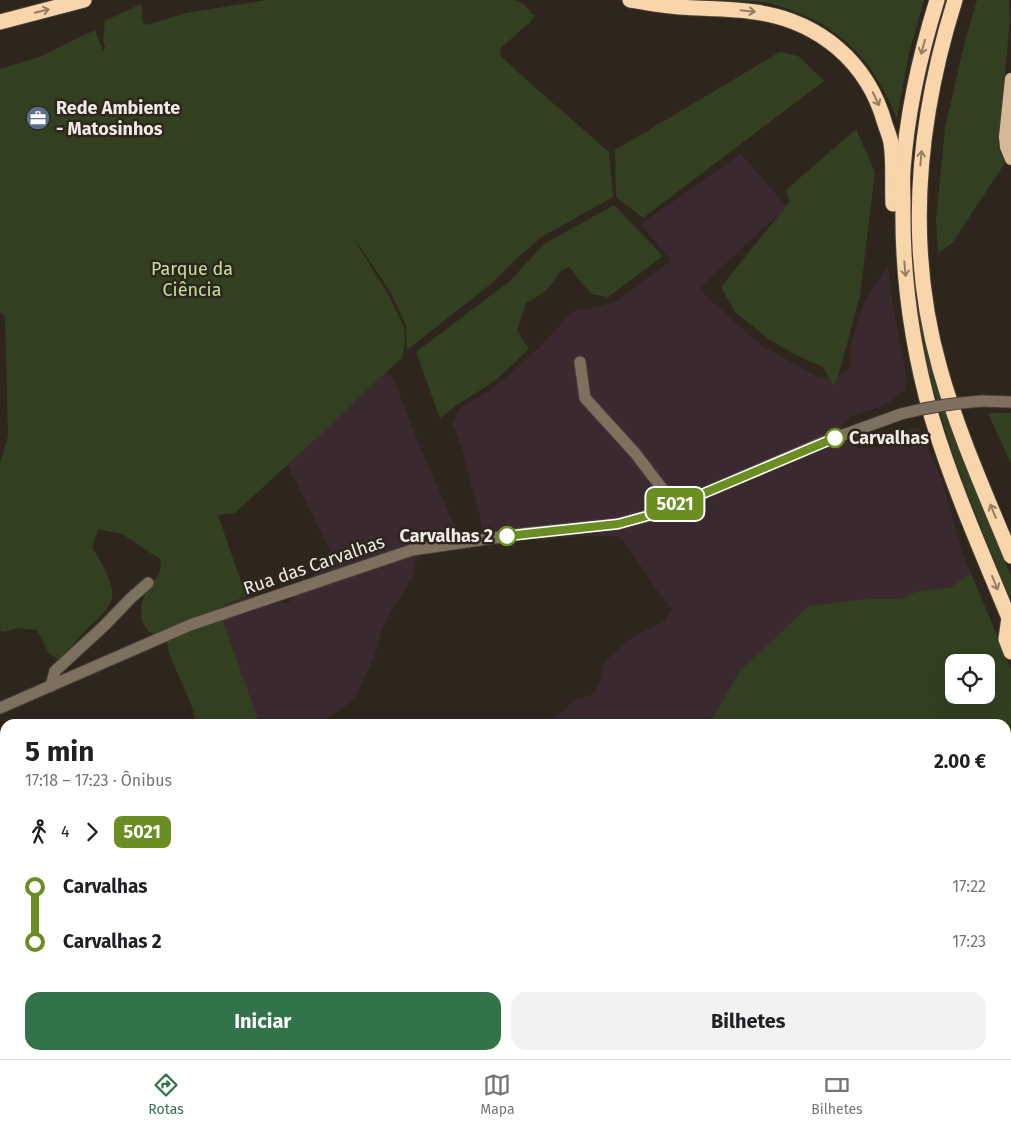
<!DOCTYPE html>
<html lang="pt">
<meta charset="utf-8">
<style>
:root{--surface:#fff;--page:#f2f2f2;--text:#202124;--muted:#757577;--line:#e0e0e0;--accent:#32734a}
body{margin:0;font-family:"Fira Sans",sans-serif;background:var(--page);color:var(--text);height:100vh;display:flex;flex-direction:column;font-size:19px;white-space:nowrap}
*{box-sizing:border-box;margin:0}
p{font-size:16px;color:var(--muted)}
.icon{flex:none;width:28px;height:28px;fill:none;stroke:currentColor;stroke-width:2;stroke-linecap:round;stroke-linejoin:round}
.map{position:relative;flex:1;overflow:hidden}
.drawer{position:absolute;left:0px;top:719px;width:1011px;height:341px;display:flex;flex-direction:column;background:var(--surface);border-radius:15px 15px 0 0;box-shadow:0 5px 20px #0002}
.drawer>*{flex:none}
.badge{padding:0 10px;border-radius:8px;font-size:18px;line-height:32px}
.tools{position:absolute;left:945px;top:654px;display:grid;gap:10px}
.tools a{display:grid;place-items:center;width:50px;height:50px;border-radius:10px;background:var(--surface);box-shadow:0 5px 20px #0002;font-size:25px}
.map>.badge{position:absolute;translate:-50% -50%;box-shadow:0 0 0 2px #fff}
.legs{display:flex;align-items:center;gap:8px;height:55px;padding:0 25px;font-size:16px}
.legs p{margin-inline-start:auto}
.summary{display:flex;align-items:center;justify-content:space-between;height:85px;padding:0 25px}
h1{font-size:28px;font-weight:700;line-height:38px}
.primary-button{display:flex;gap:10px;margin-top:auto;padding:10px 25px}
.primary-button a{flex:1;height:58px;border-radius:15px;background:var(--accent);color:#fff;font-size:20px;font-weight:700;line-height:58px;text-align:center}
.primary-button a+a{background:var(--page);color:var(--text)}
ul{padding:0 25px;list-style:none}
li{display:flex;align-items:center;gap:18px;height:55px;font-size:19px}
li i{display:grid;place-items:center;width:8px;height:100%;margin:0 6px;background:currentColor}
li i::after{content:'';width:12px;height:12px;margin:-6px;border:4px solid;border-radius:50%;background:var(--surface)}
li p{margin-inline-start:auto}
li:first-child i{background:linear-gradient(#0000 50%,currentColor 0)}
li:last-child i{background:linear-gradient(currentColor 50%,#0000 0)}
.tab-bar{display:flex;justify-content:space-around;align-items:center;height:70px;border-top:1px solid var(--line);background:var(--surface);font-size:14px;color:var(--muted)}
.tab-bar a{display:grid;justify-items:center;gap:2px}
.tab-bar .selected{color:var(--accent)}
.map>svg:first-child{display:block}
.industrial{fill:#3b2930}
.green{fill:#324021;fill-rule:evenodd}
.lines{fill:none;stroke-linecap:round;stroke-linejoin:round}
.river{stroke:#04171a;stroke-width:15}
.minor-casing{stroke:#494138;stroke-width:13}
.major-casing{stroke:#494138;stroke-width:14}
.highway-casing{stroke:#494138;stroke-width:17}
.minor{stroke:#7e705f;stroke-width:11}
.major{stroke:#d5b895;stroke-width:12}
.highway{stroke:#f8d5ab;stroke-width:15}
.tram{stroke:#aba59d;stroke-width:1}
.minor-bridge-casing{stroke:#494138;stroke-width:13;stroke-linecap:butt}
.minor-bridge{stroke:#7e705f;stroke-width:11}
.oneway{stroke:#937e64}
.line-1-casing{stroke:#fff;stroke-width:11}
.line-1{stroke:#6b8e23;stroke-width:8}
.stop-1-dot{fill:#fff;stroke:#6b8e23;stroke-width:2.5}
.labels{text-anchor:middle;stroke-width:5;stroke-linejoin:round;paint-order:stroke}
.poi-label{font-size:18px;font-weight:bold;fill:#f0eae4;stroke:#2e261c;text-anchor:start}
.park-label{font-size:18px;fill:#c0e19d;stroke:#2e261c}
.stop-label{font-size:18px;font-weight:bold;fill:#f0eae4;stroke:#2e261c;text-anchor:start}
.street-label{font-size:18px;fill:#f0eae4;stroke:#2e261c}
</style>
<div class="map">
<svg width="1011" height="1059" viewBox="0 0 1011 1059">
<rect width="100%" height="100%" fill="#2e261c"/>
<g class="industrial">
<path d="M 741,154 L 787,207 L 699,288 L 708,298 L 762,346 L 819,377 L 835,378 L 851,368 L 851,344 L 863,305 L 888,266 L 893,307 L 907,380 L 904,390 L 891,401 L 876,408 L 851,416 L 843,424 L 841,438 L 859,448 L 890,447 L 911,428 L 919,428 L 942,481 L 962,551 L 971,573 L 953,587 L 918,591 L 900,599 L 865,599 L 808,606 L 751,661 L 741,669 L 709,724 L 547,724 L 576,699 L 593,695 L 601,682 L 603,667 L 611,655 L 632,638 L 666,620 L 672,608 L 668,606 L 624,541 L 615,536 L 584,536 L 541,540 L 535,539 L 487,542 L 479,538 L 482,530 L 480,517 L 462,449 L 452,424 L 462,406 L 491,390 L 539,348 L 573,311 L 592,308 L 617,301 L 668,263 L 669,263 L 670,260 L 641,224 Z"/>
<path d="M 386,372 L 394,380 L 422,452 L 456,529 L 420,550 L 416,561 L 412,579 L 407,585 L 383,627 L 375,654 L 364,678 L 355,697 L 348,704 L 319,724 L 260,724 L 225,627 L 220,607 L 246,596 L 288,603 L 317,571 L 325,568 L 330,550 L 287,465 Z"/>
<path d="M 1006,970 L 1011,970 L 1011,1059 L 551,1059 L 548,1055 L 1006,1055 Z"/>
</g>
<g class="green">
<path d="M 267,0 L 515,0 L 525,5 L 532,14 L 536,15 L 531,20 L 530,23 L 523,28 L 501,48 L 500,55 L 521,75 L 609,152 L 613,197 L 543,236 L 514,261 L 492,283 L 407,350 L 406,326 L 391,293 L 353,236 L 360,249 L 388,294 L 404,327 L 405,343 L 402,358 L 360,396 L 321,434 L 235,513 L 218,515 L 246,596 L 220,607 L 225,627 L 260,724 L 196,724 L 192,707 L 169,653 L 166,637 L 149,632 L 142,622 L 141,605 L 146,592 L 159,574 L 161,565 L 160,559 L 122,534 L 98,529 L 92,548 C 100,559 114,583 112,597 C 111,610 89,626 81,635 C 74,643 68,651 62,659 L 59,660 L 49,653 L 37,630 L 18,628 L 4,632 L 0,631 L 0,464 L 8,436 L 5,317 L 0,312 L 0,69 L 39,57 L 95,30 L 103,51 L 105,47 L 103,40 L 105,21 L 141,4 L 143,23 L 147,25 L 186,13 Z"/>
<path d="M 698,0 L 924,0 L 909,53 L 897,118 C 881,81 863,51 828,28 C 822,23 814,20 807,17 C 794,10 778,5 764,2 C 742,0 720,1 698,0 Z"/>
<path d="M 977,0 L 1009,0 L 1010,19 L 998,147 L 1005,163 L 952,243 L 938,253 L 936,219 L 945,128 L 964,45 Z"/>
<path d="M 780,52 L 798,56 L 824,81 L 643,218 L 616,197 L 615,150 Z"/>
<path d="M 856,129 L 875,172 L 860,296 L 841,366 L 834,387 L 823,367 L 794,354 L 769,339 L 735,312 L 721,287 L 790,201 L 786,190 Z"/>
<path d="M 614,205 L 663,256 L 608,297 L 592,294 L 578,279 L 570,267 C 556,272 558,276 550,286 C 543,294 535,298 526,303 L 517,330 L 529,349 L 496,380 L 457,405 L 440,418 L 416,352 L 510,281 L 544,244 Z"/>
<path d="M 916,299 L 917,299 C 932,396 974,486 1011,576 L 1011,601 C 971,503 928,405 916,299 Z"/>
<path d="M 988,413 L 1011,413 L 1011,464 Z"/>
<path d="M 971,573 L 1011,669 L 1011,792 L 1006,802 L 1006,724 L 709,724 L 741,669 L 751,661 L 808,606 L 865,599 L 900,599 L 918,591 L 952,587 ZM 954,662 L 986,662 L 986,695 L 954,695 Z"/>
<rect x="1006" y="881" width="5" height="62"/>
<path d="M 0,915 L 5,916 L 5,1055 L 177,1055 L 178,1059 L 0,1059 Z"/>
<path d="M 319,1055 L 419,1055 L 423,1059 L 317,1059 Z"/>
<path d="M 479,1055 L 528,1055 L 527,1059 L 479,1059 Z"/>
</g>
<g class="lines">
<g class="river">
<path d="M 0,853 L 5,854"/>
<path d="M 483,1055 L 483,1059"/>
</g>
<g class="minor-casing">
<g id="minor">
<path d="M 580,362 L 585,398 L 635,453 L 674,504"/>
<path d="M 982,401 L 1011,402"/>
<path d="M 51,686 L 55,671 L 104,626 L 131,598 L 148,583"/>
<path d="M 0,708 L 190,625 L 412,550 L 528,533 L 618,524 L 647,516 L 674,504 L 695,497 L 821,443 L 901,414"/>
</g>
</g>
<g class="major-casing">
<path id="major" d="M 1011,79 L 1005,137 L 1006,147 L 1011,159"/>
</g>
<g class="highway-casing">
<g id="highway">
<path d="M 630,0 C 647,3 663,6 679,7 C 705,9 730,8 755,12 C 819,21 868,62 885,124 C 887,130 890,137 891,143 C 894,162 892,184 893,204"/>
<path d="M 937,0 C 920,55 907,112 903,170 C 902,182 903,193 903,205 C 902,277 912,348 932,418 C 953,488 983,555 1011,623"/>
<path d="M 955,0 C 917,121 905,246 940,369 C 958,433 986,495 1011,556"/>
<path d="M 0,22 L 84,0"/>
<path d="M 1009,617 L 1006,639 L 1011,652"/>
<path d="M 1006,815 L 1011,808"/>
<path d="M 1006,847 L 1011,844"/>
<path d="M 1006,870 L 1011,869"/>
</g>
</g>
<use href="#minor" class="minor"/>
<use href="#major" class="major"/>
<use href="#highway" class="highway"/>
<g class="tram">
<path d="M 0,785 L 5,786"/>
<path d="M 1006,960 L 1011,960"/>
</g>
<g class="minor-bridge-casing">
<path id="minor-bridge" d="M 901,414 C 928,407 953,403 982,401"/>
</g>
<use href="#minor-bridge" class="minor-bridge"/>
</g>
<defs><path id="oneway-shaft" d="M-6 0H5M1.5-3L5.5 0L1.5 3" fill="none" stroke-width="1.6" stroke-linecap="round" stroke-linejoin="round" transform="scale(1.25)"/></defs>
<g class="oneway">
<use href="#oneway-shaft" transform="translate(42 11) rotate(-14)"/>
<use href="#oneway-shaft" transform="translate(748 11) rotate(6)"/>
<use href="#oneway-shaft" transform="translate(923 47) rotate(105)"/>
<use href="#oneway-shaft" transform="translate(876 99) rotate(65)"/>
<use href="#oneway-shaft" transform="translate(921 158) rotate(-85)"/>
<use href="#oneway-shaft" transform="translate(905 269) rotate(85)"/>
<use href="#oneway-shaft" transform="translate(993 511) rotate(-112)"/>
<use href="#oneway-shaft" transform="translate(995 583) rotate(68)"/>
</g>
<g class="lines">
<g class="line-1-casing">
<path id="line-1" d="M 507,536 L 618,524 L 647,516 L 674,504 L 695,497 L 835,438"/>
</g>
<use href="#line-1" class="line-1"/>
</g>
<defs>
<g id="office-disc" transform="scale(1.25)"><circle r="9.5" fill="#5c6f8a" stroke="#2e261c"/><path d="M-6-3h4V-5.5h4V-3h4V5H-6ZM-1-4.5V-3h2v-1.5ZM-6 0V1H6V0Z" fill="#fff"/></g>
</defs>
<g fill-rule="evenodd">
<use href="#office-disc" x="38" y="118"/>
</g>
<g class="stop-1-dot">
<circle cx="835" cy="438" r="9"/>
<circle cx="507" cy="536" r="9"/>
</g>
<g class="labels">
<g class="poi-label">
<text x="56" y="114">Rede Ambiente<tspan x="56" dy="21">- Matosinhos</tspan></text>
</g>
<g class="park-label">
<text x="192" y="275">Parque da<tspan x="192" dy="21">Ciência</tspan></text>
</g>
<g class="stop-label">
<text x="849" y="444">Carvalhas</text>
<text x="493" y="542" text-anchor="end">Carvalhas 2</text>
</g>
<g class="street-label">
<text transform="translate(314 565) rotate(-19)" y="6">Rua das Carvalhas</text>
</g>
</g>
</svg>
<div class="tools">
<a><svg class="icon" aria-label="locate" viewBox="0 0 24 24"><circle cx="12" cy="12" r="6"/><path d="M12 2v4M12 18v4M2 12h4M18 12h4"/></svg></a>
</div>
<b class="badge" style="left:675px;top:504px;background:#6b8e23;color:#fff">5021</b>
<section class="drawer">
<div class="summary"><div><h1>5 min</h1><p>17:18 – 17:23 · Ônibus</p></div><b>2.00 €</b></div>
<div class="legs"><svg class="icon" aria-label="walk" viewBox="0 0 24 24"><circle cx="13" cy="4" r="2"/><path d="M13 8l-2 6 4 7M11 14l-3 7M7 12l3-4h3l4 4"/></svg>4<svg class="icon" aria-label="forward" viewBox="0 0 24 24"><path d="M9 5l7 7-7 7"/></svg><b class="badge" style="background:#6b8e23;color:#fff">5021</b></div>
<ul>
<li><i style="color:#6b8e23"></i><b>Carvalhas</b><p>17:22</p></li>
<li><i style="color:#6b8e23"></i><b>Carvalhas 2</b><p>17:23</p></li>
</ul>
<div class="primary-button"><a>Iniciar</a><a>Bilhetes</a></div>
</section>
</div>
<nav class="tab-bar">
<a class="selected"><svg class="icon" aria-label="directions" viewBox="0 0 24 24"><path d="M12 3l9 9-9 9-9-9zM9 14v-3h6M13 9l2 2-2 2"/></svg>Rotas</a>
<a><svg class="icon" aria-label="map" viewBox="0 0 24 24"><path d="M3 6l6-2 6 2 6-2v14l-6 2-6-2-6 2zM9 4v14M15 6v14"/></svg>Mapa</a>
<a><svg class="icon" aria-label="tickets" viewBox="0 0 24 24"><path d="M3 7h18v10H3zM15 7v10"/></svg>Bilhetes</a>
</nav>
